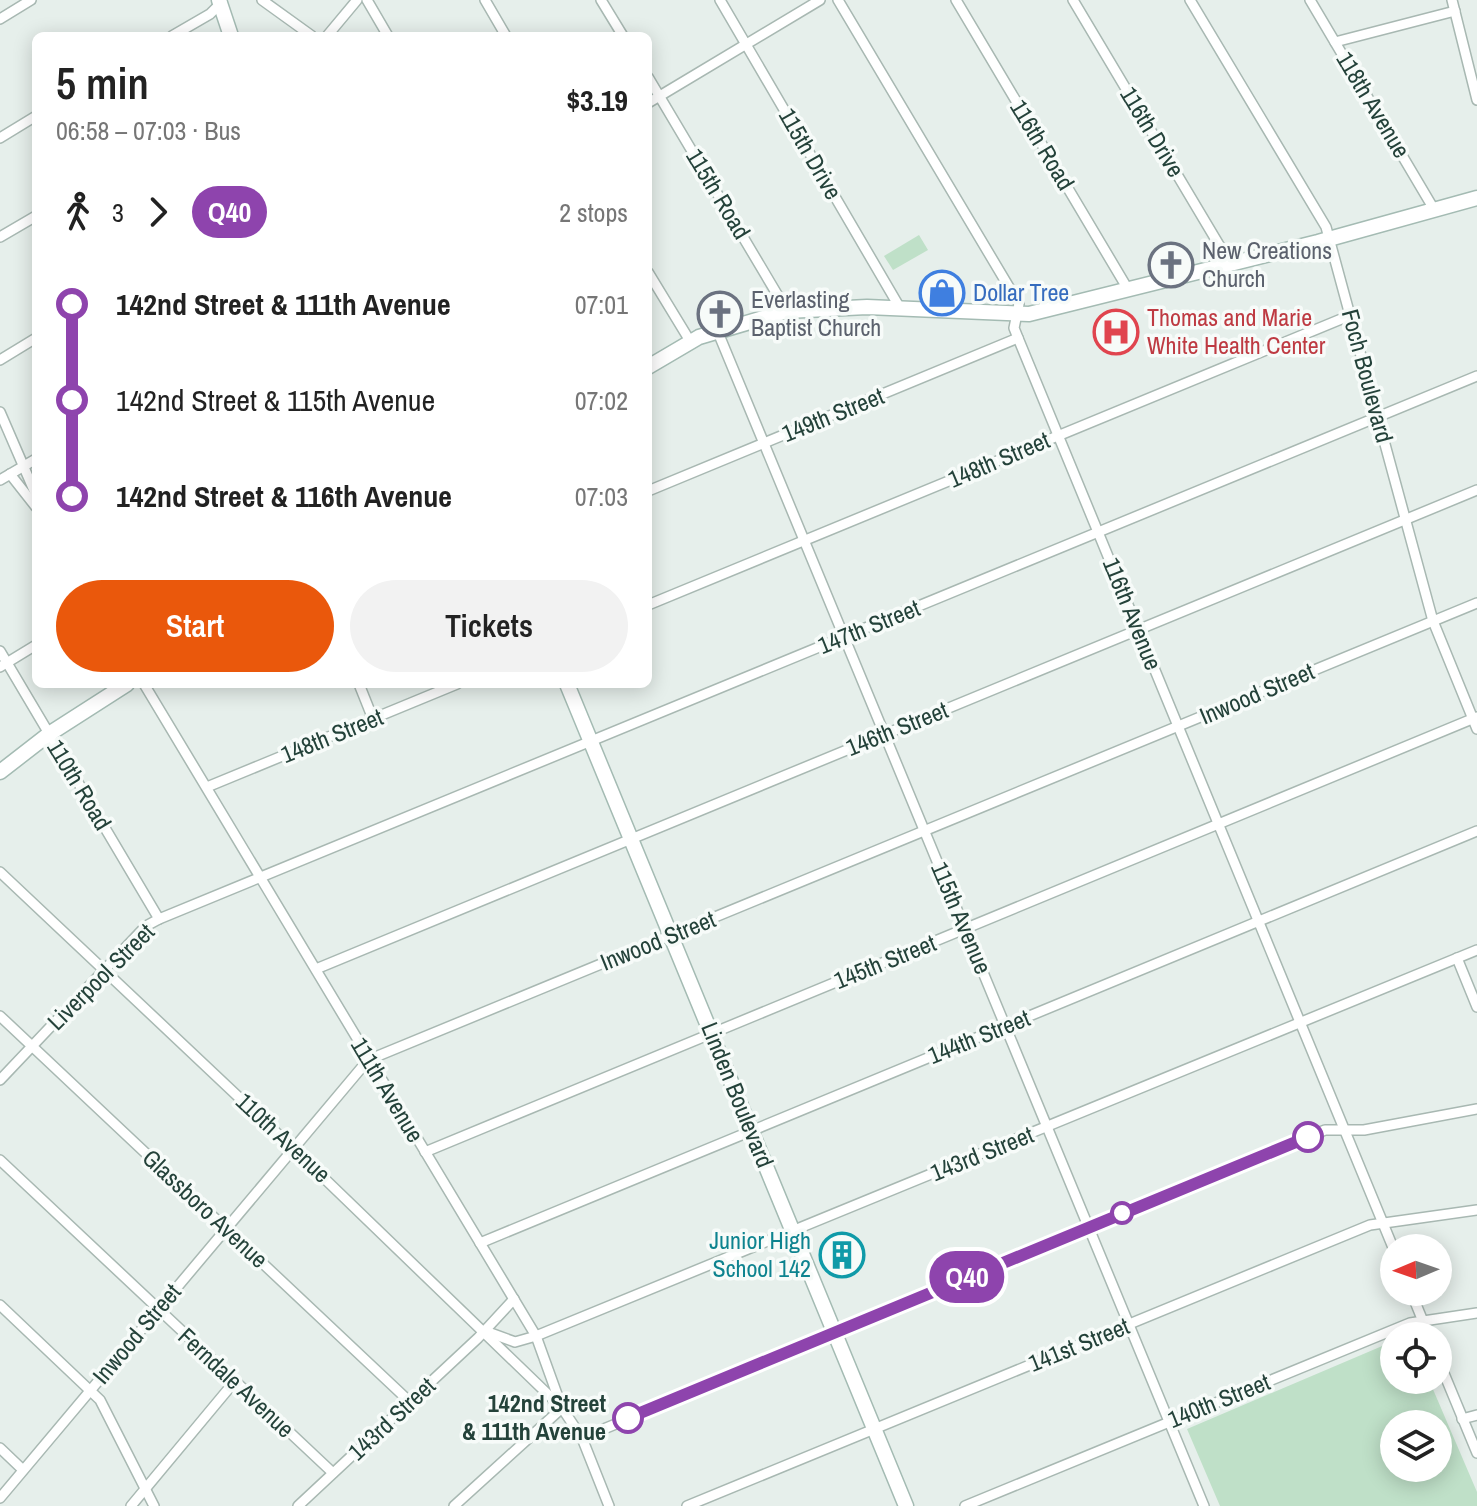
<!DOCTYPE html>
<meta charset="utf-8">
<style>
:root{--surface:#fff;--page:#f2f2f2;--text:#222;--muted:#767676;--accent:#ea580c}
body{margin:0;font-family:"Archivo Narrow",sans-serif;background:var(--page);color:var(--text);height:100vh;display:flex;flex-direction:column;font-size:30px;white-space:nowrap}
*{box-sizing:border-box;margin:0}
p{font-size:26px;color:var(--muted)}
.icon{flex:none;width:44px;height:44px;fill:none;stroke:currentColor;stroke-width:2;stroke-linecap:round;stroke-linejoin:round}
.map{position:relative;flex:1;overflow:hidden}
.sheet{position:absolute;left:32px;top:32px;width:620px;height:656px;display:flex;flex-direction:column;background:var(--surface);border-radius:12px;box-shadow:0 4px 20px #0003}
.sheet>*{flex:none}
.badge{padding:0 16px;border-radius:26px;font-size:28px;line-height:52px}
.needle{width:52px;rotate:268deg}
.buttons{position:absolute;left:1380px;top:1234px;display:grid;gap:16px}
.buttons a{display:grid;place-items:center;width:72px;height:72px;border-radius:50%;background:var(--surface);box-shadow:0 4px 20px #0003;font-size:40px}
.map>.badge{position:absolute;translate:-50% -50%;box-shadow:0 0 0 4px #fff}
.legs{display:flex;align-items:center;gap:12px;height:88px;padding:0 24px;font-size:26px}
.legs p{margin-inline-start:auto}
.headline{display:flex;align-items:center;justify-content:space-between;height:136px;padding:0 24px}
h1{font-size:44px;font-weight:600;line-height:60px}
.action{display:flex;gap:16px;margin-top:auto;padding:16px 24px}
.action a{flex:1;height:92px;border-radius:48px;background:var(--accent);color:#fff;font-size:32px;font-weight:600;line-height:92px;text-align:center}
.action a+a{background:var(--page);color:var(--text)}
ul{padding:0 24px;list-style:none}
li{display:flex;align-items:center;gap:28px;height:96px;font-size:30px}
li i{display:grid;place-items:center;width:12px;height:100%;margin:0 10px;background:currentColor}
li i::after{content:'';width:20px;height:20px;margin:-10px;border:6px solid;border-radius:50%;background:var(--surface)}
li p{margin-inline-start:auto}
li:first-child i{background:linear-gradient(#0000 50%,currentColor 0)}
li:last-child i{background:linear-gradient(currentColor 50%,#0000 0)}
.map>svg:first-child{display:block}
.green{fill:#bfe0c8;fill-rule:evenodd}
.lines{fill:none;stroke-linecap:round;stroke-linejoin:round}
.street-casing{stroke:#a8b8b2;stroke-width:12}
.secondary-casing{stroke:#a4bbb3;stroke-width:17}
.street{stroke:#fff;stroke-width:9}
.secondary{stroke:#fff;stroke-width:14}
.line-1-casing{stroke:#fff;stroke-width:18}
.line-1{stroke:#8e44ad;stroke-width:12}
.stop-1-dot{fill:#fff;stroke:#8e44ad;stroke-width:4}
.labels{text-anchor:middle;stroke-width:7;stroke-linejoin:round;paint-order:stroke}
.street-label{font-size:24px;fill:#24423a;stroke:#f7fbf9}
.worship-label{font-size:24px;fill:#5b616d;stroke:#f7fbf9;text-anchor:start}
.shop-label{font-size:24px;fill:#366cbe;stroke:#f7fbf9;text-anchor:start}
.health-label{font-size:24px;fill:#be3a42;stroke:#f7fbf9;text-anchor:start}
.culture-label{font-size:24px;fill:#0d838f;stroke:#f7fbf9;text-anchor:end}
.stop-label{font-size:24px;font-weight:bold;fill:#24423a;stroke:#f7fbf9;text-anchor:end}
</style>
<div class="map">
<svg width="1477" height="1506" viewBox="0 0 1477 1506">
<rect width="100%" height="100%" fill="#e6efeb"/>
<g class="green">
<path d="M 919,235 L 928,250 L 893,270 L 884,256 Z"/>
<path d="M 1394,1341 L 1394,1380 L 1429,1380 L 1477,1492 L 1477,1506 L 1220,1506 L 1187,1429 ZM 1394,1424 L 1438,1424 L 1438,1468 L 1394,1468 Z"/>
</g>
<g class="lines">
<g class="street-casing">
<g id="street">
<path d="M 262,0 L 312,36"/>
<path d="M 367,0 L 388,36"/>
<path d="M 485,0 L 506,36"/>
<path d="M 601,0 L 623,36"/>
<path d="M 720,0 L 900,308"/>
<path d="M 838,0 L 1019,304 L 1014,328 L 1018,338 L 1394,1250"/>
<path d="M 956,0 L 1129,291"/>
<path d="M 1073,0 L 1231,265"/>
<path d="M 1190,0 L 1326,227 L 1433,621 L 1477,729"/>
<path d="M 1310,0 L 1435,211"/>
<path d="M 1452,0 L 1477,100"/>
<path d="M 0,19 L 31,0"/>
<path d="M 172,36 L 210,14 L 222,2"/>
<path d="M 327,36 L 357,0"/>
<path d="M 1335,42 L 1455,11"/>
<path d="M 648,77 L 787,311"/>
<path d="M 648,103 L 820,0"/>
<path d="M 0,138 L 36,116"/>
<path d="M 0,237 L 36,216"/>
<path d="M 648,272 L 690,341"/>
<path d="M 717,330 L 1204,1506"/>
<path d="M 0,360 L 36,338"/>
<path d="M 0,412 L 36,495"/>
<path d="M 10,474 L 36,507"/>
<path d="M 0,480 L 36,459"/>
<path d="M 648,491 L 1018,338"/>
<path d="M 648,605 L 1351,315"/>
<path d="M 0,651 L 159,919"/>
<path d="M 0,667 L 36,645"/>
<path d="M 144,684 L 536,1336 L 562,1408 L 582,1438 L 609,1506"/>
<path d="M 359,684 L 373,719"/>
<path d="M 207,787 L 457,684"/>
<path d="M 0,872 L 299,1154 L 559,1405"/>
<path d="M 1457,958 L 1477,1007"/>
<path d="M 316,969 L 1477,490"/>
<path d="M 0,1016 L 410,1402"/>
<path d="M 0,1080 L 146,926 L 159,919 L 1477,376"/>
<path d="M 425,1152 L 1477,717"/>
<path d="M 0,1160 L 333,1473"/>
<path d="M 480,1243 L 1477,831"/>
<path d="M 1411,1292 L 1429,1336"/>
<path d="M 0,1305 L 100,1400 L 154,1506"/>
<path d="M 485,1331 L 515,1342 L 536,1336 L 1477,950"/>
<path d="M 1438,1359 L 1477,1453"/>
<path d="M 1462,1419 L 1477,1415"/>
<path d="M 582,1438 L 1325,1130 L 1364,1130 L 1477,1109"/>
<path d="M 0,1448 L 23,1470"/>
<path d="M 0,1498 L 368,1060 L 1477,603"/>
<path d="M 131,1506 L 235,1381"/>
<path d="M 298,1506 L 478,1338 L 514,1299"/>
<path d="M 454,1506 L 562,1408"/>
<path d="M 687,1506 L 1370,1225 L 1477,1210"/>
<path d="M 965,1506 L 1410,1323 L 1477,1313"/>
</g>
</g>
<g class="secondary-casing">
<g id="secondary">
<path d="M 219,0 L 231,36"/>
<path d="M 648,367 L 699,337 L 787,311 L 867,307 L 1029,314 L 1318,242 L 1477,198"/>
<path d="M 567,684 L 906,1506"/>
<path d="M 0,772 L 49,734 L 127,684"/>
</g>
</g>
<use href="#street" class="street"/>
<use href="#secondary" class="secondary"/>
</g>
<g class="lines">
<g class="line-1-casing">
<path id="line-1" d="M 628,1418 L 1308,1137"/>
</g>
<use href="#line-1" class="line-1"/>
</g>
<defs>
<g id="church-ring" transform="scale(2.3)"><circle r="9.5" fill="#f7fbf9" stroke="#6b7280" stroke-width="1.5"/><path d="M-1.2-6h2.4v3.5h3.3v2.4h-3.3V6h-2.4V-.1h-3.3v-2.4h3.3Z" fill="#6b7280"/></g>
<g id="shop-ring" transform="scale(2.3)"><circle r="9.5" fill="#f7fbf9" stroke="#3f7fe0" stroke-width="1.5"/><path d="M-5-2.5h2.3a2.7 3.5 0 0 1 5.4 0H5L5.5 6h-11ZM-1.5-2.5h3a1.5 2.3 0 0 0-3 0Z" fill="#3f7fe0"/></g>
<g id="hospital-ring" transform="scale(2.3)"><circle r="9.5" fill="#f7fbf9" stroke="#e0444e" stroke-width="1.5"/><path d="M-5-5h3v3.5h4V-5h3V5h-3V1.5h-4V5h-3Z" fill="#e0444e"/></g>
<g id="building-ring" transform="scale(2.3)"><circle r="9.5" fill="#f7fbf9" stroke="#0f9aa8" stroke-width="1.5"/><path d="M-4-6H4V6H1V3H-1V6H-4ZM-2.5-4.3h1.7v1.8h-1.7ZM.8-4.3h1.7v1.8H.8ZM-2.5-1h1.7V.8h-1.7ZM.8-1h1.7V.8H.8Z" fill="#0f9aa8"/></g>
</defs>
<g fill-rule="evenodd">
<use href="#church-ring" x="1171" y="265"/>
<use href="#shop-ring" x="942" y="293"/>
<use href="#church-ring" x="720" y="314"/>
<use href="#hospital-ring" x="1116" y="332"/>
<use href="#building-ring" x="842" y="1255"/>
</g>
<g class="stop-1-dot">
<circle cx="1308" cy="1137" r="14"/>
<circle cx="1122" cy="1213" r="10"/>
<circle cx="628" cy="1418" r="14"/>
</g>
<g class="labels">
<g class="street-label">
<text transform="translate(1373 105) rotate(59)" y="8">118th Avenue</text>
<text transform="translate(1152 132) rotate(59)" y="8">116th Drive</text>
<text transform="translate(1042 145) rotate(59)" y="8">116th Road</text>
<text transform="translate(810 154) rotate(60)" y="8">115th Drive</text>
<text transform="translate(718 194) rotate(59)" y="8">115th Road</text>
<text transform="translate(1367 376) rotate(75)" y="8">Foch Boulevard</text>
<text transform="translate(833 415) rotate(-22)" y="8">149th Street</text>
<text transform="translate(999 460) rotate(-23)" y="8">148th Street</text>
<text transform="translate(1132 614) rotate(68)" y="8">116th Avenue</text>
<text transform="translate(869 627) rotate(-22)" y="8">147th Street</text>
<text transform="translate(1257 694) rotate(-23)" y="8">Inwood Street</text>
<text transform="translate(897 729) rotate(-22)" y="8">146th Street</text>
<text transform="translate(332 736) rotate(-22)" y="8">148th Street</text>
<text transform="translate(79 785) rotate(59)" y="8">110th Road</text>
<text transform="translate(961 918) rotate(67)" y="8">115th Avenue</text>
<text transform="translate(658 941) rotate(-22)" y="8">Inwood Street</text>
<text transform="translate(885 962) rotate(-22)" y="8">145th Street</text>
<text transform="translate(101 977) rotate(-45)" y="8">Liverpool Street</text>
<text transform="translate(979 1037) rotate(-22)" y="8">144th Street</text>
<text transform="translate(387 1090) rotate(59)" y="8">111th Avenue</text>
<text transform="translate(737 1095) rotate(68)" y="8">Linden Boulevard</text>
<text transform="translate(283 1138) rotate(43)" y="8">110th Avenue</text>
<text transform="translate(982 1154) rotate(-22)" y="8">143rd Street</text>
<text transform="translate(205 1209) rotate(43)" y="8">Glassboro Avenue</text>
<text transform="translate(137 1334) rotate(-50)" y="8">Inwood Street</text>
<text transform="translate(1079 1345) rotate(-22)" y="8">141st Street</text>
<text transform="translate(236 1383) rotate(43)" y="8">Ferndale Avenue</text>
<text transform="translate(1219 1401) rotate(-22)" y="8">140th Street</text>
<text transform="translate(392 1419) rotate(-43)" y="8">143rd Street</text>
</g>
<g class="worship-label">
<text x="1202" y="259">New Creations<tspan x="1202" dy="28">Church</tspan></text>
<text x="751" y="308">Everlasting<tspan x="751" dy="28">Baptist Church</tspan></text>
</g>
<g class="shop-label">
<text x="973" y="301">Dollar Tree</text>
</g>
<g class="health-label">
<text x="1147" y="326">Thomas and Marie<tspan x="1147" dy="28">White Health Center</tspan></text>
</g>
<g class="culture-label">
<text x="811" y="1249">Junior High<tspan x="811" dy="28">School 142</tspan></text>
</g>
<g class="stop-label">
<text x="606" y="1412">142nd Street<tspan x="606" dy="28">&amp; 111th Avenue</tspan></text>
</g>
</g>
</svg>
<div class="buttons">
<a><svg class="needle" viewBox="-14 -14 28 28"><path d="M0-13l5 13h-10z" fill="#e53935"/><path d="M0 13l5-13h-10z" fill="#767676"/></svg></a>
<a><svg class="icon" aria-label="locate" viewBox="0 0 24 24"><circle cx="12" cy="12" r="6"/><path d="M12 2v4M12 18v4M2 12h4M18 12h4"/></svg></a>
<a><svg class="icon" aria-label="layers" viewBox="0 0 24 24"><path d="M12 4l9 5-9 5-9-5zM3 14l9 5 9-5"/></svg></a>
</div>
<b class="badge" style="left:967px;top:1277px;background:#8e44ad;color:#fff">Q40</b>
<section class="sheet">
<div class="headline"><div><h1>5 min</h1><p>06:58 – 07:03 · Bus</p></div><b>$3.19</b></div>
<div class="legs"><svg class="icon" aria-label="walk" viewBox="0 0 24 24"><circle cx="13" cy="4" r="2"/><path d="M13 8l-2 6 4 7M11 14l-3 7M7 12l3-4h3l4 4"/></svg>3<svg class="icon" aria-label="forward" viewBox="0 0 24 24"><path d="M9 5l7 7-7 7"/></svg><b class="badge" style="background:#8e44ad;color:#fff">Q40</b><p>2 stops</p></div>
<ul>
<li><i style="color:#8e44ad"></i><b>142nd Street &amp; 111th Avenue</b><p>07:01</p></li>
<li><i style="color:#8e44ad"></i><span>142nd Street &amp; 115th Avenue</span><p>07:02</p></li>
<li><i style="color:#8e44ad"></i><b>142nd Street &amp; 116th Avenue</b><p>07:03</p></li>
</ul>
<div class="action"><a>Start</a><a>Tickets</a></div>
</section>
</div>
